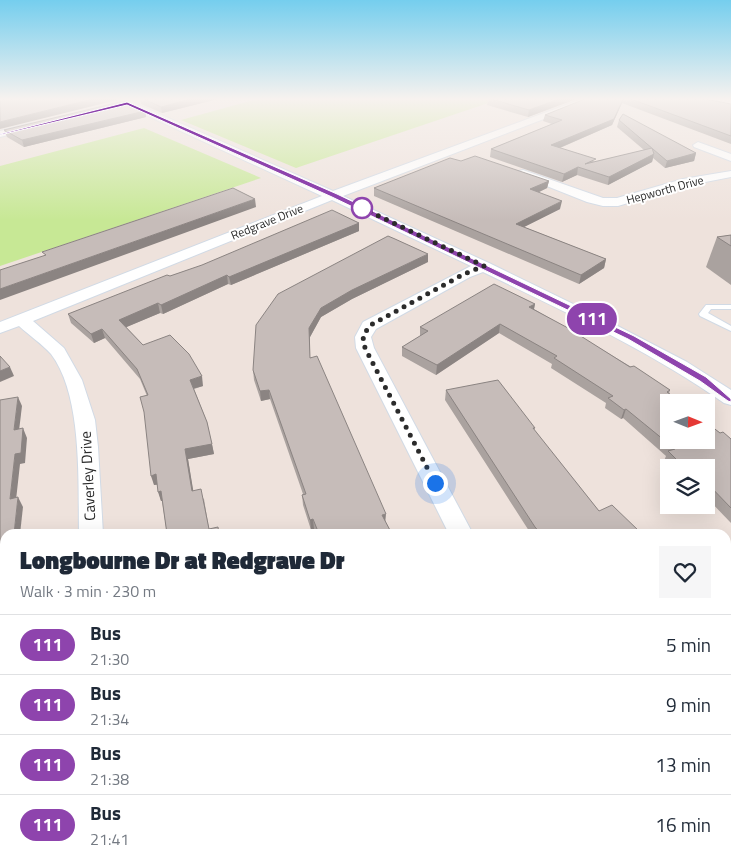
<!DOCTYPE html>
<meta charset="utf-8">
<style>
:root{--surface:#fff;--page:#f6f6f7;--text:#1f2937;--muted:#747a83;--line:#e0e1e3}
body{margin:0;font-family:"Titillium Web",sans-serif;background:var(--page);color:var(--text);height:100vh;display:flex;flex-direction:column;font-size:19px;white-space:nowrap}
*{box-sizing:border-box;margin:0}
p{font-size:16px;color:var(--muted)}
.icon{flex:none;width:28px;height:28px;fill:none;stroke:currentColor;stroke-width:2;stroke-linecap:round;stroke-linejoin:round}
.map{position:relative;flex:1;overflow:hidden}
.sheet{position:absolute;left:0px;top:529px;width:731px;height:336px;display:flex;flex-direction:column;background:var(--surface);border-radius:15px 15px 0 0;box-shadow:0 5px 20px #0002}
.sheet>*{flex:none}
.badge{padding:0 10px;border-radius:16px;font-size:18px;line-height:32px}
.needle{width:32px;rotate:91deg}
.buttons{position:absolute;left:660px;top:394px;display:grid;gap:10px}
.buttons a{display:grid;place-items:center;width:55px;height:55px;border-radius:0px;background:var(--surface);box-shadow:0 5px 20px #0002;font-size:25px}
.you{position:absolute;width:25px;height:25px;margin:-12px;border:4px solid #fff;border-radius:50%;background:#1a73e8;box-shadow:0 0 0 8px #1a73e833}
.map>.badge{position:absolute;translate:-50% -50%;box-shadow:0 0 0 2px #fff}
.round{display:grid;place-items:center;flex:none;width:52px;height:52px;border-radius:0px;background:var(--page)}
.head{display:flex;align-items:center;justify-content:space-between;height:85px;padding:0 20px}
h1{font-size:24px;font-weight:800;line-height:38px}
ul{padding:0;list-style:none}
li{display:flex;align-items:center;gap:15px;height:60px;padding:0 20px;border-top:1px solid var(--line)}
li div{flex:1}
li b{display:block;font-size:19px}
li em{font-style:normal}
li .badge{min-width:55px;font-weight:700;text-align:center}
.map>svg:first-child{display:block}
.green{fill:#c7e895}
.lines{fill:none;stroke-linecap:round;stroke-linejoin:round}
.service-casing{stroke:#d1dae5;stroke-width:2}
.minor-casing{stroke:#d1dae5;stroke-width:2}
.service{fill:#fff;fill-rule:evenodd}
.minor{fill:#fff;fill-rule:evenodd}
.wall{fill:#aaa29f}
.shaded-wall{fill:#8b8482}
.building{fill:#c6bcb9;stroke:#8b8482}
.line{fill:#8e44ad;stroke:#fff}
.walk{stroke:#2b2b2b;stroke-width:5;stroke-dasharray:0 9}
.stop-dot{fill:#fff;stroke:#8e44ad;stroke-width:2.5}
.labels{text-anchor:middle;stroke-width:4;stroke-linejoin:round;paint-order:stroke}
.far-street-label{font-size:12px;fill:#2b2b2b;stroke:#fff}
.street-label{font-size:15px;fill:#2b2b2b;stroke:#fff}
</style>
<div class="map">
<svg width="731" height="864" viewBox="0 0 731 864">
<rect width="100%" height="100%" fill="#eee2dc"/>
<g class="green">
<path d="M 257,99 L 500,99 L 296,168 L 181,120 Z"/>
<path d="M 144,128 L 261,178 L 0,266 L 0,166 Z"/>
</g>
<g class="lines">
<g class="service-casing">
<path id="service" d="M 706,305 L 731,305 L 731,309 L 711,309 L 708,313 L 731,326 L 731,331 L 700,316 L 699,314 Z"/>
</g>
<g class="minor-casing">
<g id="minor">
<path d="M 582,99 L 596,99 L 343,196 L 489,263 L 608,321 L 687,362 L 731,390 L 731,405 L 724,403 C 649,350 565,312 483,272 L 470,277 L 376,329 L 371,337 L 374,348 L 473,534 L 449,534 L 356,348 L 355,337 L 363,322 L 471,266 L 332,200 L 33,321 L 64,348 L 82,380 L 95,420 L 98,447 L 103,534 L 79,534 C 78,483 83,396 51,354 C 42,344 29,335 19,326 L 0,333 L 0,322 L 322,196 L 124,105 L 124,101 L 130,101 L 333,191 Z"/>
<path d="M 704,99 L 731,100 L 731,106 Z"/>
<path d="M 32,123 L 37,126 L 36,128 L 0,137 L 0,131 Z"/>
<path d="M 698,142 L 731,154 L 731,161 L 694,147 L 693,145 Z"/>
<path d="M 523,170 L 603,198 L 617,198 L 683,179 L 731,171 L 731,177 L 685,186 L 618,206 L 603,206 L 587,202 L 519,175 L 517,173 L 519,171 Z"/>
<path d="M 726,855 L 730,864 L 695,864 L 693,860 L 726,860 Z"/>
<path d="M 137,860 L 171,860 L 173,864 L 139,864 Z"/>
</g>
</g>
<use href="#service" class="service"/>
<use href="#minor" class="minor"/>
</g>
<g class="wall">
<path d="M 140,99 L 218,99 L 162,113 L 141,104 Z"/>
<path d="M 488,99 L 576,99 L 528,117 L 487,105 Z"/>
<path d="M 585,99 L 705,99 L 731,104 L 731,144 L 622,103 L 612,125 L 560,148 L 595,162 L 644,150 L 617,127 L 619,120 L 696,153 L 694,161 L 665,168 L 653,158 L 652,162 L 608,185 L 577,175 L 562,182 L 490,157 L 491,149 L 552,124 L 543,121 L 545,115 Z"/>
<path d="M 145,111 L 146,117 L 24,147 L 7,137 L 4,130 Z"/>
<path d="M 461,161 L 549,181 L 547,188 L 539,192 L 560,209 L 524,227 L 606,259 L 604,268 L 579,284 L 374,196 L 374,188 Z"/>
<path d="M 359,223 L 359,231 L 231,285 L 228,284 L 163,314 L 160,313 L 126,327 L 143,345 L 203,386 L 194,389 L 207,422 L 214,454 L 188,459 L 193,491 L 204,499 L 209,529 L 219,534 L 167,534 L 162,501 L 161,501 L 157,485 L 154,485 L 147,396 L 140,379 L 105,338 L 94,343 L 71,323 L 68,314 L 170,276 Z"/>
<path d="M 731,235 L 731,285 L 706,267 L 717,237 Z"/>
<path d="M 428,262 L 352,299 L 321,317 L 310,337 L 310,357 L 385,521 L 392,534 L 316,534 L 314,529 L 311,530 L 303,505 L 302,495 L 303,494 L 270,399 L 261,401 L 254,380 L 253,370 L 278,294 Z"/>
<path d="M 535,304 L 534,309 L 670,390 L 669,394 L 720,433 L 731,439 L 731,523 L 706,497 L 706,468 L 671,468 L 664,461 L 666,456 L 623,418 L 621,419 L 605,408 L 606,403 L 551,368 L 552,364 L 499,333 L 436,375 L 402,356 L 402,347 L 420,336 L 420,327 Z"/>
<path d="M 446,390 L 535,428 L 534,430 L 599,511 L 638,534 L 531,534 L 445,400 Z"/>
<path d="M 669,474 L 669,483 L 666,480 Z"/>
<path d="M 726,664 L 731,668 L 731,750 L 726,746 Z"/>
</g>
<g class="shaded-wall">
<path d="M 93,99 L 121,99 L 0,129 L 0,122 Z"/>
<path d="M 191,99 L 218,99 L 162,113 L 161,107 Z"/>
<path d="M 559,99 L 576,99 L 528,117 L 529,110 Z"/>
<path d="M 623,99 L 622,103 L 612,125 L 550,152 L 551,145 Z"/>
<path d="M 145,111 L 146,117 L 24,147 L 22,140 Z"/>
<path d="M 696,153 L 694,161 L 665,168 L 667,161 Z"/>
<path d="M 654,154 L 652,162 L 608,185 L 609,177 Z"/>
<path d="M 578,167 L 577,175 L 562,182 L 564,174 Z"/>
<path d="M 549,181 L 547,188 L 529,197 L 530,189 Z"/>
<path d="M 255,199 L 256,207 L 0,300 L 0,289 Z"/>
<path d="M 562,201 L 560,209 L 514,232 L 516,224 Z"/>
<path d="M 359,223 L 359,231 L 231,285 L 229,277 Z"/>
<path d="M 428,254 L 428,262 L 352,299 L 321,317 L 310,337 L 310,367 L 309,328 L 321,308 L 352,290 Z"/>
<path d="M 606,259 L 604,268 L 579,284 L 581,275 Z"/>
<path d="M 227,275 L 228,284 L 163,314 L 161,305 Z"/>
<path d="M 158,303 L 160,313 L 122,329 L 119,320 Z"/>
<path d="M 535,304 L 533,313 L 529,307 Z"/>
<path d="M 500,324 L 499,333 L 436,375 L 437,365 Z"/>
<path d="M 102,329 L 105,338 L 94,343 L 91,334 Z"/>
<path d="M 10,367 L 14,376 L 0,382 L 0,371 Z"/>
<path d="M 202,376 L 203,386 L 192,389 L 190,380 Z"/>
<path d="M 269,390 L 270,399 L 261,401 L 260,391 Z"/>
<path d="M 18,397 L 22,406 L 18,439 L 14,430 Z"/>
<path d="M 626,409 L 623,418 L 621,419 L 624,410 Z"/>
<path d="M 23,428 L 27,438 L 25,463 L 20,464 L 15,509 L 10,499 L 15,454 Z"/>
<path d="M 212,444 L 214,454 L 188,459 L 195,501 L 192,491 L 185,449 Z"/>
<path d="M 156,474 L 159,484 L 154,485 L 151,476 Z"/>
<path d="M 161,491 L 164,501 L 161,501 L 158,492 Z"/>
<path d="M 18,497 L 23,507 L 20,534 L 14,534 Z"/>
<path d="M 386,514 L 385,524 L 382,515 Z"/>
<path d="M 313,519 L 314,529 L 311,530 L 310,520 Z"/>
<path d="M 5,626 L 5,701 L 4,714 L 0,709 L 0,676 Z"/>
<path d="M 5,704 L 5,788 L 0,782 L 0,755 Z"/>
<path d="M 5,810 L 5,854 L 0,855 L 0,845 Z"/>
</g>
<g class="building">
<path d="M 0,99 L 93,99 L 0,122 Z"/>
<path d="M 144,99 L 191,99 L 161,107 Z"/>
<path d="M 491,99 L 559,99 L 529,110 Z"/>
<path d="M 585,99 L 623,99 L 614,119 L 551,145 L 596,159 L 585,164 L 652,148 L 654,154 L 609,177 L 578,167 L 564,174 L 491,149 L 562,120 L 545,115 Z"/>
<path d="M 631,99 L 705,99 L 731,104 L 731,136 Z"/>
<path d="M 124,101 L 145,111 L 22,140 L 4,130 Z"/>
<path d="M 623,114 L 696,153 L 667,161 L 619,120 Z"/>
<path d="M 475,156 L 549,181 L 530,189 L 562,201 L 516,224 L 606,259 L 581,275 L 374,188 L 450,158 L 461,161 Z"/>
<path d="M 233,188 L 255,199 L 0,289 L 0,270 L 46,255 L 42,252 Z"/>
<path d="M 332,210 L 359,223 L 229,277 L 227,275 L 161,305 L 158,303 L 119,320 L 143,345 L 170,335 L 189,354 L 202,376 L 190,380 L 207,422 L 212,444 L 185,449 L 192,491 L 201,489 L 209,529 L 218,527 L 219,534 L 167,534 L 161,491 L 158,492 L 156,474 L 151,476 L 144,412 L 140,397 L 148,395 L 137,369 L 102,329 L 91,334 L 68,314 L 167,275 L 170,276 L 202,265 Z"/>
<path d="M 731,235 L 731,246 L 717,237 Z"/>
<path d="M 388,236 L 395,239 L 428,254 L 352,290 L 321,308 L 309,328 L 310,358 L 317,356 L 386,514 L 382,515 L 392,534 L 319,534 L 313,519 L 310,520 L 302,495 L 306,494 L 269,390 L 260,391 L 253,370 L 256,325 L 278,294 Z"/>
<path d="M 494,284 L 535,304 L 529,307 L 568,328 L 630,367 L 634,366 L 670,390 L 667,392 L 681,402 L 669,402 L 669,440 L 706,440 L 706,422 L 720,433 L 723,432 L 731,439 L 731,508 L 706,482 L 706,468 L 679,468 L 683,466 L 668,451 L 675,449 L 626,409 L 624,410 L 608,398 L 613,396 L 554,358 L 557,356 L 500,324 L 437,365 L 402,347 L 428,331 L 420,327 Z"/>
<path d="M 0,356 L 10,367 L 0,371 Z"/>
<path d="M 498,380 L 535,428 L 533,428 L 599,511 L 612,505 L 639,531 L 633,534 L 541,534 L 535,527 L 446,390 Z"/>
<path d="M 18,397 L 14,430 L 23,428 L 21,453 L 15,454 L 10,499 L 18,497 L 14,534 L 5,534 L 5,626 L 0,676 L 0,400 Z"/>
<path d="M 726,664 L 731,668 L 731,735 L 726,730 Z"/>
<path d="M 5,703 L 5,704 L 0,755 L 0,704 Z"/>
<path d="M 5,778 L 5,810 L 2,845 L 0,845 L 0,779 Z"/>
<path d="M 281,860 L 376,860 L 377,864 L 282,864 Z"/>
<path d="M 515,860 L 615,860 L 618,864 L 510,864 Z"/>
</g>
<linearGradient id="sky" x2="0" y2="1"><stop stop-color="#75ceee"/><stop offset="0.45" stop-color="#f7f2ef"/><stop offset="1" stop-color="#f7f2ef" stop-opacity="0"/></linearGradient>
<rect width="731" height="220" fill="url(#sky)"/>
<path class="line" d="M 127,102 L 337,194 L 634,336 L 706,377 L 731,399 L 731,402 L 728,401 L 700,381 L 628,339 L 332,197 L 127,105 L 0,135 L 0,134 Z"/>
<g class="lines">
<path class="walk" d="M 362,208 L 484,266 L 464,274 L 369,326 L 363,337 L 365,348 L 435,483"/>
</g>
<circle class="stop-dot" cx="362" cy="208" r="10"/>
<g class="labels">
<g class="far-street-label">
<text transform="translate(665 190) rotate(-15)" y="4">Hepworth Drive</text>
<text transform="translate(267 222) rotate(-22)" y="4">Redgrave Drive</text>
</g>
<g class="street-label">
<text transform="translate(88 476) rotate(-93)" y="5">Caverley Drive</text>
</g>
</g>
</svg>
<div class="buttons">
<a><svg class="needle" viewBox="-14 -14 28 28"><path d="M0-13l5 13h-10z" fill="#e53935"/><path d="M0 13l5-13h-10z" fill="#747a83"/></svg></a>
<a><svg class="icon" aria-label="layers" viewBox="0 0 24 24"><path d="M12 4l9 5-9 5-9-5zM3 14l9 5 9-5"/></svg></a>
</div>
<div class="you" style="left:435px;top:483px"></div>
<b class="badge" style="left:592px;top:319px;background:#8e44ad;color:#fff">111</b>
<section class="sheet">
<div class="head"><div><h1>Longbourne Dr at Redgrave Dr</h1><p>Walk · 3 min · 230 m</p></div><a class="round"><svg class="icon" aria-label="heart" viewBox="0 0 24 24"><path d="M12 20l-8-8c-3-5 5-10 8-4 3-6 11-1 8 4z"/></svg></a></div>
<ul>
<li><span class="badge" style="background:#8e44ad;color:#fff">111</span><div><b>Bus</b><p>21:30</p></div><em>5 min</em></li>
<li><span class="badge" style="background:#8e44ad;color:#fff">111</span><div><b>Bus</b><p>21:34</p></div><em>9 min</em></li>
<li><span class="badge" style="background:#8e44ad;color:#fff">111</span><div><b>Bus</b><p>21:38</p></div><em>13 min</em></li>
<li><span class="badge" style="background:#8e44ad;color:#fff">111</span><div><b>Bus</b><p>21:41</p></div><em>16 min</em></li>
</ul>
</section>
</div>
